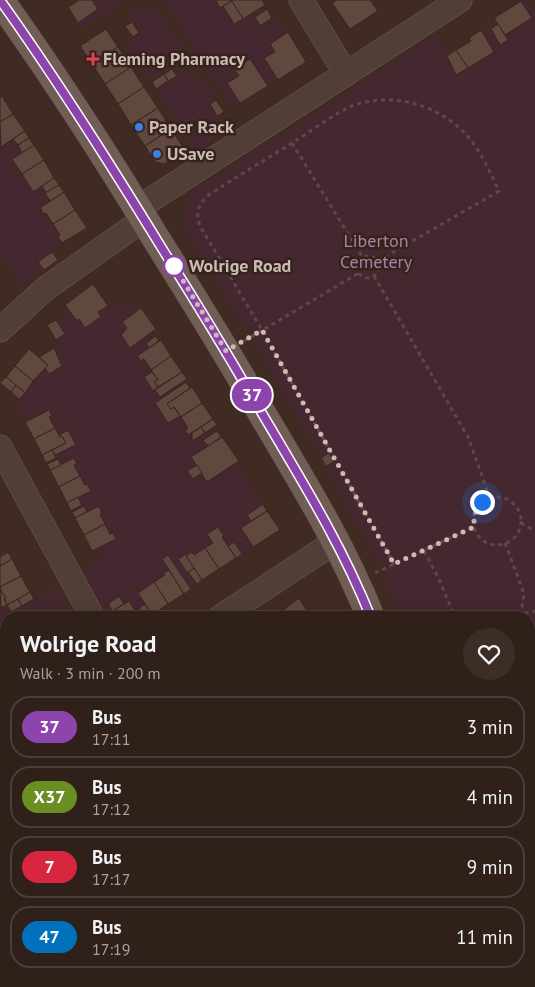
<!DOCTYPE html>
<meta charset="utf-8">
<style>
:root{--surface:#30201a;--page:#3c2d27;--text:#f1f3f6;--muted:#a8a3a2;--line:#4b3e39}
body{margin:0;font-family:"PT Sans",sans-serif;background:var(--page);color:var(--text);height:100vh;display:flex;flex-direction:column;font-size:19px;white-space:nowrap}
*{box-sizing:border-box;margin:0}
p{font-size:16px;color:var(--muted)}
.icon{flex:none;width:28px;height:28px;fill:none;stroke:currentColor;stroke-width:2;stroke-linecap:round;stroke-linejoin:round}
.map{position:relative;flex:1;overflow:hidden}
.drawer{position:absolute;left:0px;top:611px;width:535px;height:376px;display:flex;flex-direction:column;background:var(--surface);border-radius:20px 20px 0 0;box-shadow:0 5px 20px #0002,0 0 0 1px var(--line)}
.drawer>*{flex:none}
.badge{padding:0 10px;border-radius:16px;font-size:18px;line-height:32px}
.you{position:absolute;width:25px;height:25px;margin:-12px;border:4px solid #fff;border-radius:50%;background:#1a73e8;box-shadow:0 0 0 8px #1a73e833}
.map>.badge{position:absolute;translate:-50% -50%;box-shadow:0 0 0 2px #fff}
.round{display:grid;place-items:center;flex:none;width:52px;height:52px;border-radius:26px;background:var(--page)}
.overview{display:flex;align-items:center;justify-content:space-between;height:85px;padding:0 20px}
h1{font-size:24px;font-weight:600;line-height:38px}
ul{padding:0;list-style:none}
li{display:flex;align-items:center;gap:15px;height:62px;margin:0 10px 8px;padding:0 10px;border:2px solid var(--line);border-radius:20px}
li div{flex:1}
li b{display:block;font-size:19px}
li em{font-style:normal}
li .badge{min-width:55px;font-weight:700;text-align:center}
.map>svg:first-child{display:block}
.green{fill:#45282f}
.building{fill:#60483e;stroke:#37251e}
.lines{fill:none;stroke-linecap:round;stroke-linejoin:round}
.minor-casing{stroke:#6e5c55;stroke-width:25}
.major-casing{stroke:#594840;stroke-width:29}
.path{stroke:#60464b;stroke-width:3;stroke-dasharray:4 4;stroke-linecap:butt}
.minor{stroke:#503e37;stroke-width:24}
.major{stroke:#705d55;stroke-width:28}
.line-casing{stroke:#fff;stroke-width:11}
.line{stroke:#8e44ad;stroke-width:8}
.walk{stroke:#cbbbb3;stroke-width:5;stroke-dasharray:0 9}
.health-dot{fill:#e0444e;stroke:#35231c;stroke-width:2}
.shop-dot{fill:#3f7fe0;stroke:#35231c;stroke-width:2}
.stop-dot{fill:#fff;stroke:#8e44ad;stroke-width:2.5}
.labels{text-anchor:middle;stroke-width:5;stroke-linejoin:round;paint-order:stroke}
.poi-label{font-size:18px;font-weight:bold;fill:#cbbbb3;stroke:#35231c;text-anchor:start}
.park-label{font-size:18px;fill:#a980ac;stroke:#35231c}
.stop-label{font-size:18px;font-weight:bold;fill:#cbbbb3;stroke:#35231c;text-anchor:start}
</style>
<div class="map">
<svg width="535" height="987" viewBox="0 0 535 987">
<rect width="100%" height="100%" fill="#402b23"/>
<g class="green">
<path d="M 92,0 L 126,0 L 82,29 L 78,23 L 98,9 Z"/>
<path d="M 163,0 L 216,0 L 220,8 L 223,6 L 234,24 L 265,5 L 267,8 L 253,17 L 260,29 L 278,18 L 288,32 L 270,43 L 275,52 L 264,58 L 278,80 L 268,86 L 250,59 L 235,69 L 239,76 L 228,83 L 240,103 L 233,108 Z"/>
<path d="M 523,0 L 528,0 L 535,12 L 535,651 L 531,652 L 529,643 L 529,618 L 402,617 L 385,580 L 387,573 L 382,563 L 377,561 L 326,466 L 257,348 L 260,343 L 249,324 L 243,325 L 186,231 C 179,212 184,198 200,187 L 437,34 L 456,75 L 494,52 L 483,34 L 491,29 L 500,45 L 508,40 L 505,35 L 532,18 L 521,1 Z"/>
<path d="M 144,6 L 153,8 L 158,12 L 189,58 L 152,82 L 126,42 L 139,33 L 129,14 Z"/>
<path d="M 191,73 L 203,79 L 216,100 L 210,105 L 227,131 L 194,152 L 191,147 L 192,145 L 156,89 L 177,76 Z"/>
<path d="M 13,139 L 22,153 L 12,159 L 14,162 L 9,165 L 13,171 L 18,168 L 33,191 L 42,186 L 50,201 L 40,208 L 44,214 L 46,213 L 60,235 L 58,237 L 62,243 L 39,262 L 44,270 L 22,286 L 0,254 L 0,145 L 2,147 Z"/>
<path d="M 108,306 L 139,306 L 141,308 L 122,322 L 127,328 L 122,331 L 123,333 L 121,335 L 130,347 L 156,329 L 158,333 L 156,335 L 156,336 L 146,343 L 149,348 L 137,356 L 141,361 L 144,359 L 152,372 L 144,377 L 153,390 L 155,390 L 159,397 L 185,380 L 186,382 L 155,403 L 168,423 L 180,416 L 188,428 L 185,430 L 188,435 L 192,433 L 193,441 L 217,425 L 218,427 L 216,428 L 217,431 L 204,440 L 208,446 L 197,465 L 188,472 L 193,479 L 202,473 L 208,482 L 239,461 L 241,465 L 239,467 L 263,504 L 247,514 L 251,521 L 241,528 L 253,547 L 242,554 L 234,542 L 228,546 L 218,527 L 207,534 L 213,543 L 194,555 L 190,551 L 178,559 L 197,584 L 190,588 L 168,555 L 162,559 L 169,570 L 164,573 L 165,575 L 144,589 L 141,584 L 135,588 L 145,604 L 139,608 L 146,617 L 140,617 L 129,601 L 124,604 L 119,597 L 108,604 L 115,617 L 102,617 L 77,571 L 103,557 L 98,548 L 116,538 L 113,533 L 110,534 L 100,514 L 102,512 L 99,506 L 87,512 L 83,506 L 72,512 L 71,511 L 82,505 L 78,497 L 91,491 L 87,484 L 85,485 L 74,465 L 77,464 L 74,458 L 61,465 L 58,459 L 47,464 L 46,463 L 56,458 L 55,455 L 75,445 L 68,430 L 59,435 L 49,417 L 52,416 L 49,410 L 25,422 L 11,392 L 20,399 L 42,369 L 44,370 L 45,368 L 49,374 L 62,366 L 54,348 L 56,340 L 65,334 L 56,320 L 70,312 L 76,321 L 79,319 L 85,328 L 101,317 L 98,312 Z"/>
<path d="M 56,586 L 73,617 L 6,618 L 6,679 L 0,684 L 0,607 L 1,608 L 7,605 L 11,612 L 34,599 L 35,601 Z"/>
<path d="M 6,833 L 6,889 L 3,879 L 0,880 L 0,837 Z"/>
<path d="M 207,981 L 257,981 L 261,987 L 209,987 L 211,986 Z"/>
<path d="M 268,981 L 372,981 L 372,987 L 272,987 Z"/>
</g>
<g class="building">
<path d="M 79,0 L 92,0 L 98,9 L 78,23 L 68,7 Z"/>
<path d="M 216,0 L 231,0 L 232,1 L 220,8 Z"/>
<path d="M 231,0 L 262,0 L 265,5 L 243,19 Z"/>
<path d="M 337,0 L 370,0 L 378,11 L 350,29 L 332,3 Z"/>
<path d="M 232,1 L 243,19 L 234,24 L 223,6 Z"/>
<path d="M 521,1 L 532,18 L 505,35 L 494,18 Z"/>
<path d="M 267,9 L 272,18 L 260,26 L 255,17 Z"/>
<path d="M 132,22 L 139,33 L 133,37 L 125,26 Z"/>
<path d="M 498,24 L 508,40 L 500,45 L 491,29 Z"/>
<path d="M 106,29 L 118,47 L 92,64 L 80,46 Z"/>
<path d="M 481,30 L 494,52 L 468,68 L 456,50 L 471,41 L 469,38 Z"/>
<path d="M 288,32 L 306,62 L 278,80 L 264,58 L 275,52 L 270,44 Z"/>
<path d="M 118,47 L 131,67 L 105,84 L 92,64 Z"/>
<path d="M 456,50 L 468,68 L 456,75 L 447,56 Z"/>
<path d="M 250,59 L 268,86 L 240,103 L 227,83 L 239,76 L 234,69 Z"/>
<path d="M 131,67 L 144,87 L 118,104 L 105,84 Z"/>
<path d="M 172,69 L 177,76 L 168,81 L 164,74 Z"/>
<path d="M 164,74 L 168,81 L 156,89 L 152,82 Z"/>
<path d="M 144,87 L 158,108 L 131,125 L 118,104 Z"/>
<path d="M 2,96 L 13,114 L 0,122 L 0,97 Z"/>
<path d="M 216,100 L 224,112 L 217,116 L 210,104 Z"/>
<path d="M 158,108 L 171,129 L 145,146 L 131,125 Z"/>
<path d="M 13,114 L 25,131 L 1,147 L 0,122 Z"/>
<path d="M 171,129 L 185,150 L 164,164 L 155,162 L 145,146 Z"/>
<path d="M 25,131 L 29,138 L 18,145 L 13,139 Z"/>
<path d="M 29,138 L 34,145 L 22,153 L 18,145 Z"/>
<path d="M 34,145 L 44,160 L 22,174 L 12,159 Z"/>
<path d="M 44,160 L 54,178 L 33,192 L 22,174 Z"/>
<path d="M 54,178 L 59,185 L 46,193 L 42,186 Z"/>
<path d="M 59,185 L 64,192 L 50,201 L 45,193 Z"/>
<path d="M 64,192 L 75,210 L 53,224 L 46,213 L 44,214 L 40,208 Z"/>
<path d="M 75,210 L 87,228 L 62,243 L 58,237 L 60,235 L 53,224 Z"/>
<path d="M 52,252 L 58,260 L 44,270 L 38,262 Z"/>
<path d="M 93,284 L 108,306 L 98,312 L 101,317 L 85,328 L 79,319 L 77,321 L 65,305 Z"/>
<path d="M 141,308 L 156,329 L 130,348 L 121,335 L 127,328 L 122,322 Z"/>
<path d="M 56,320 L 65,334 L 56,340 L 47,325 Z"/>
<path d="M 156,336 L 159,341 L 149,348 L 146,343 Z"/>
<path d="M 161,340 L 171,356 L 151,370 L 144,359 L 141,361 L 137,356 Z"/>
<path d="M 54,348 L 62,366 L 49,374 L 45,368 L 48,365 L 39,357 Z"/>
<path d="M 29,349 L 48,365 L 33,381 L 15,366 Z"/>
<path d="M 171,356 L 182,372 L 158,387 L 154,382 L 158,380 L 151,370 Z"/>
<path d="M 15,366 L 33,381 L 25,393 L 6,377 Z"/>
<path d="M 152,372 L 158,380 L 154,382 L 158,387 L 153,391 L 144,377 Z"/>
<path d="M 182,372 L 187,379 L 160,397 L 155,390 Z"/>
<path d="M 6,377 L 16,385 L 11,392 L 0,383 Z"/>
<path d="M 186,382 L 190,388 L 167,404 L 171,409 L 174,407 L 180,416 L 168,423 L 155,403 Z"/>
<path d="M 16,385 L 25,393 L 19,399 L 11,392 Z"/>
<path d="M 192,387 L 202,403 L 181,417 L 174,407 L 171,409 L 167,404 Z"/>
<path d="M 202,403 L 213,419 L 188,435 L 185,430 L 188,428 L 181,417 Z"/>
<path d="M 49,410 L 52,416 L 49,417 L 55,428 L 34,439 L 25,422 Z"/>
<path d="M 213,419 L 217,425 L 205,433 L 201,427 Z"/>
<path d="M 201,427 L 205,433 L 192,441 L 192,433 Z"/>
<path d="M 55,428 L 60,437 L 62,436 L 66,443 L 42,455 L 34,439 Z"/>
<path d="M 68,430 L 76,445 L 55,455 L 52,450 L 66,443 L 62,436 L 60,437 L 59,435 Z"/>
<path d="M 217,431 L 221,437 L 208,446 L 203,440 Z"/>
<path d="M 222,437 L 239,461 L 207,482 L 191,457 Z"/>
<path d="M 52,450 L 56,458 L 46,463 L 42,455 Z"/>
<path d="M 329,453 L 334,462 L 326,466 L 321,458 Z"/>
<path d="M 74,458 L 77,464 L 74,465 L 80,476 L 59,487 L 50,470 Z"/>
<path d="M 58,459 L 61,465 L 50,470 L 47,464 Z"/>
<path d="M 197,465 L 202,473 L 193,479 L 187,471 Z"/>
<path d="M 80,476 L 85,485 L 87,484 L 91,491 L 67,503 L 59,487 Z"/>
<path d="M 78,497 L 82,505 L 71,511 L 67,503 Z"/>
<path d="M 263,504 L 267,511 L 251,521 L 247,515 Z"/>
<path d="M 84,506 L 87,512 L 75,518 L 72,512 Z"/>
<path d="M 99,506 L 102,513 L 100,514 L 105,524 L 84,535 L 75,518 Z"/>
<path d="M 267,511 L 280,530 L 253,547 L 241,528 Z"/>
<path d="M 105,524 L 110,534 L 113,533 L 116,539 L 92,551 L 84,535 Z"/>
<path d="M 218,527 L 224,536 L 222,537 L 236,558 L 219,569 L 205,548 L 213,543 L 207,534 Z"/>
<path d="M 234,542 L 242,554 L 236,558 L 228,546 Z"/>
<path d="M 205,548 L 219,569 L 202,580 L 186,556 L 192,552 L 194,555 Z"/>
<path d="M 191,551 L 192,552 L 186,556 L 194,568 L 188,574 L 178,559 Z"/>
<path d="M 8,552 L 12,559 L 0,566 L 0,557 Z"/>
<path d="M 168,555 L 191,589 L 184,594 L 162,559 Z"/>
<path d="M 12,559 L 21,576 L 0,587 L 0,566 Z"/>
<path d="M 194,568 L 202,580 L 197,584 L 188,572 Z"/>
<path d="M 169,570 L 184,594 L 168,604 L 154,582 L 165,575 L 163,573 Z"/>
<path d="M 21,576 L 30,592 L 7,605 L 0,587 Z"/>
<path d="M 154,582 L 168,604 L 152,615 L 138,593 Z"/>
<path d="M 0,590 L 6,598 L 4,599 L 7,605 L 1,608 Z"/>
<path d="M 30,592 L 34,599 L 22,606 L 18,599 Z"/>
<path d="M 119,596 L 124,604 L 112,611 L 108,604 Z"/>
<path d="M 299,598 L 311,618 L 278,618 L 276,613 L 280,610 L 281,612 Z"/>
<path d="M 18,599 L 22,606 L 11,612 L 7,605 Z"/>
<path d="M 129,601 L 140,618 L 115,618 L 111,612 Z"/>
<path d="M 145,604 L 152,615 L 148,618 L 146,618 L 139,608 Z"/>
<path d="M 535,651 L 535,683 L 529,662 L 533,661 L 531,652 Z"/>
<path d="M 6,679 L 6,711 L 3,712 L 0,707 L 0,684 Z"/>
<path d="M 535,749 L 535,785 L 533,785 L 531,776 L 529,776 L 529,751 Z"/>
<path d="M 3,796 L 6,801 L 6,833 L 4,835 L 0,830 L 0,798 Z"/>
<path d="M 529,842 L 535,842 L 535,865 L 529,866 Z"/>
<path d="M 3,879 L 6,892 L 0,894 L 0,880 Z"/>
<rect x="529" y="903" width="4" height="20"/>
<path d="M 6,925 L 6,950 L 0,951 L 0,926 Z"/>
<path d="M 155,981 L 177,981 L 180,987 L 153,987 L 151,984 Z"/>
<path d="M 372,981 L 396,981 L 402,987 L 372,987 Z"/>
</g>
<g class="lines">
<g class="minor-casing">
<g id="minor">
<path d="M 301,0 L 346,74"/>
<path d="M 138,208 L 460,0"/>
<path d="M 0,330 L 45,289 L 144,219"/>
<path d="M 0,447 L 93,618"/>
<path d="M 219,618 L 336,541"/>
<path d="M 529,724 L 535,723"/>
<path d="M 0,754 L 6,751"/>
<path d="M 529,967 L 535,967"/>
<path d="M 31,987 L 51,981"/>
</g>
</g>
<g class="major-casing">
<g id="major">
<path d="M 0,0 C 55,77 106,156 155,237 C 188,290 222,344 253,398 C 295,470 340,540 371,618"/>
<path d="M 444,981 L 444,987"/>
</g>
</g>
<g class="path">
<path d="M 292,143 L 363,258"/>
<circle cx="368" cy="267" r="11"/>
<path d="M 378,261 L 499,191 C 490,173 482,153 469,138 C 442,105 392,91 352,106 C 335,113 310,132 294,142 C 266,159 238,176 210,194 C 199,203 195,212 200,226 L 262,330 L 394,564"/>
<path d="M 374,276 L 468,437 L 490,498"/>
<path d="M 244,341 L 359,273"/>
<circle cx="497" cy="521" r="24"/>
<path d="M 521,523 L 532,529 L 535,528"/>
<path d="M 505,543 L 522,588 L 524,595 L 521,613"/>
<path d="M 424,551 L 439,579 L 455,618"/>
<path d="M 375,573 L 474,527"/>
<path d="M 501,618 L 535,611"/>
</g>
<use href="#minor" class="minor"/>
<use href="#major" class="major"/>
</g>
<g class="lines">
<g class="line-casing">
<path id="line" d="M 0,0 C 58,81 111,165 163,250 C 194,299 224,348 253,398 C 295,470 340,540 371,618"/>
</g>
<use href="#line" class="line"/>
<path class="walk" d="M 174,266 L 226,351 L 262,330 L 394,564 L 474,527 C 474,516 475,510 482,502"/>
</g>
<path class="health-dot" d="M90.5 51.5h5v5h5v5h-5v5h-5v-5h-5v-5h5z"/>
<g class="shop-dot">
<circle cx="139" cy="127" r="5"/>
<circle cx="157" cy="154" r="5"/>
</g>
<circle class="stop-dot" cx="174" cy="266" r="10"/>
<g class="labels">
<g class="poi-label">
<text x="103" y="65">Fleming Pharmacy</text>
<text x="149" y="133">Paper Rack</text>
<text x="167" y="160">USave</text>
</g>
<g class="park-label">
<text x="376" y="247">Liberton<tspan x="376" dy="21">Cemetery</tspan></text>
</g>
<g class="stop-label">
<text x="189" y="272">Wolrige Road</text>
</g>
</g>
</svg>
<div class="you" style="left:482px;top:502px"></div>
<b class="badge" style="left:252px;top:395px;background:#8e44ad;color:#fff">37</b>
<section class="drawer">
<div class="overview"><div><h1>Wolrige Road</h1><p>Walk · 3 min · 200 m</p></div><a class="round"><svg class="icon" aria-label="heart" viewBox="0 0 24 24"><path d="M12 20l-8-8c-3-5 5-10 8-4 3-6 11-1 8 4z"/></svg></a></div>
<ul>
<li><span class="badge" style="background:#8e44ad;color:#fff">37</span><div><b>Bus</b><p>17:11</p></div><em>3 min</em></li>
<li><span class="badge" style="background:#6b8e23;color:#fff">X37</span><div><b>Bus</b><p>17:12</p></div><em>4 min</em></li>
<li><span class="badge" style="background:#d7263d;color:#fff">7</span><div><b>Bus</b><p>17:17</p></div><em>9 min</em></li>
<li><span class="badge" style="background:#0072bc;color:#fff">47</span><div><b>Bus</b><p>17:19</p></div><em>11 min</em></li>
</ul>
</section>
</div>
